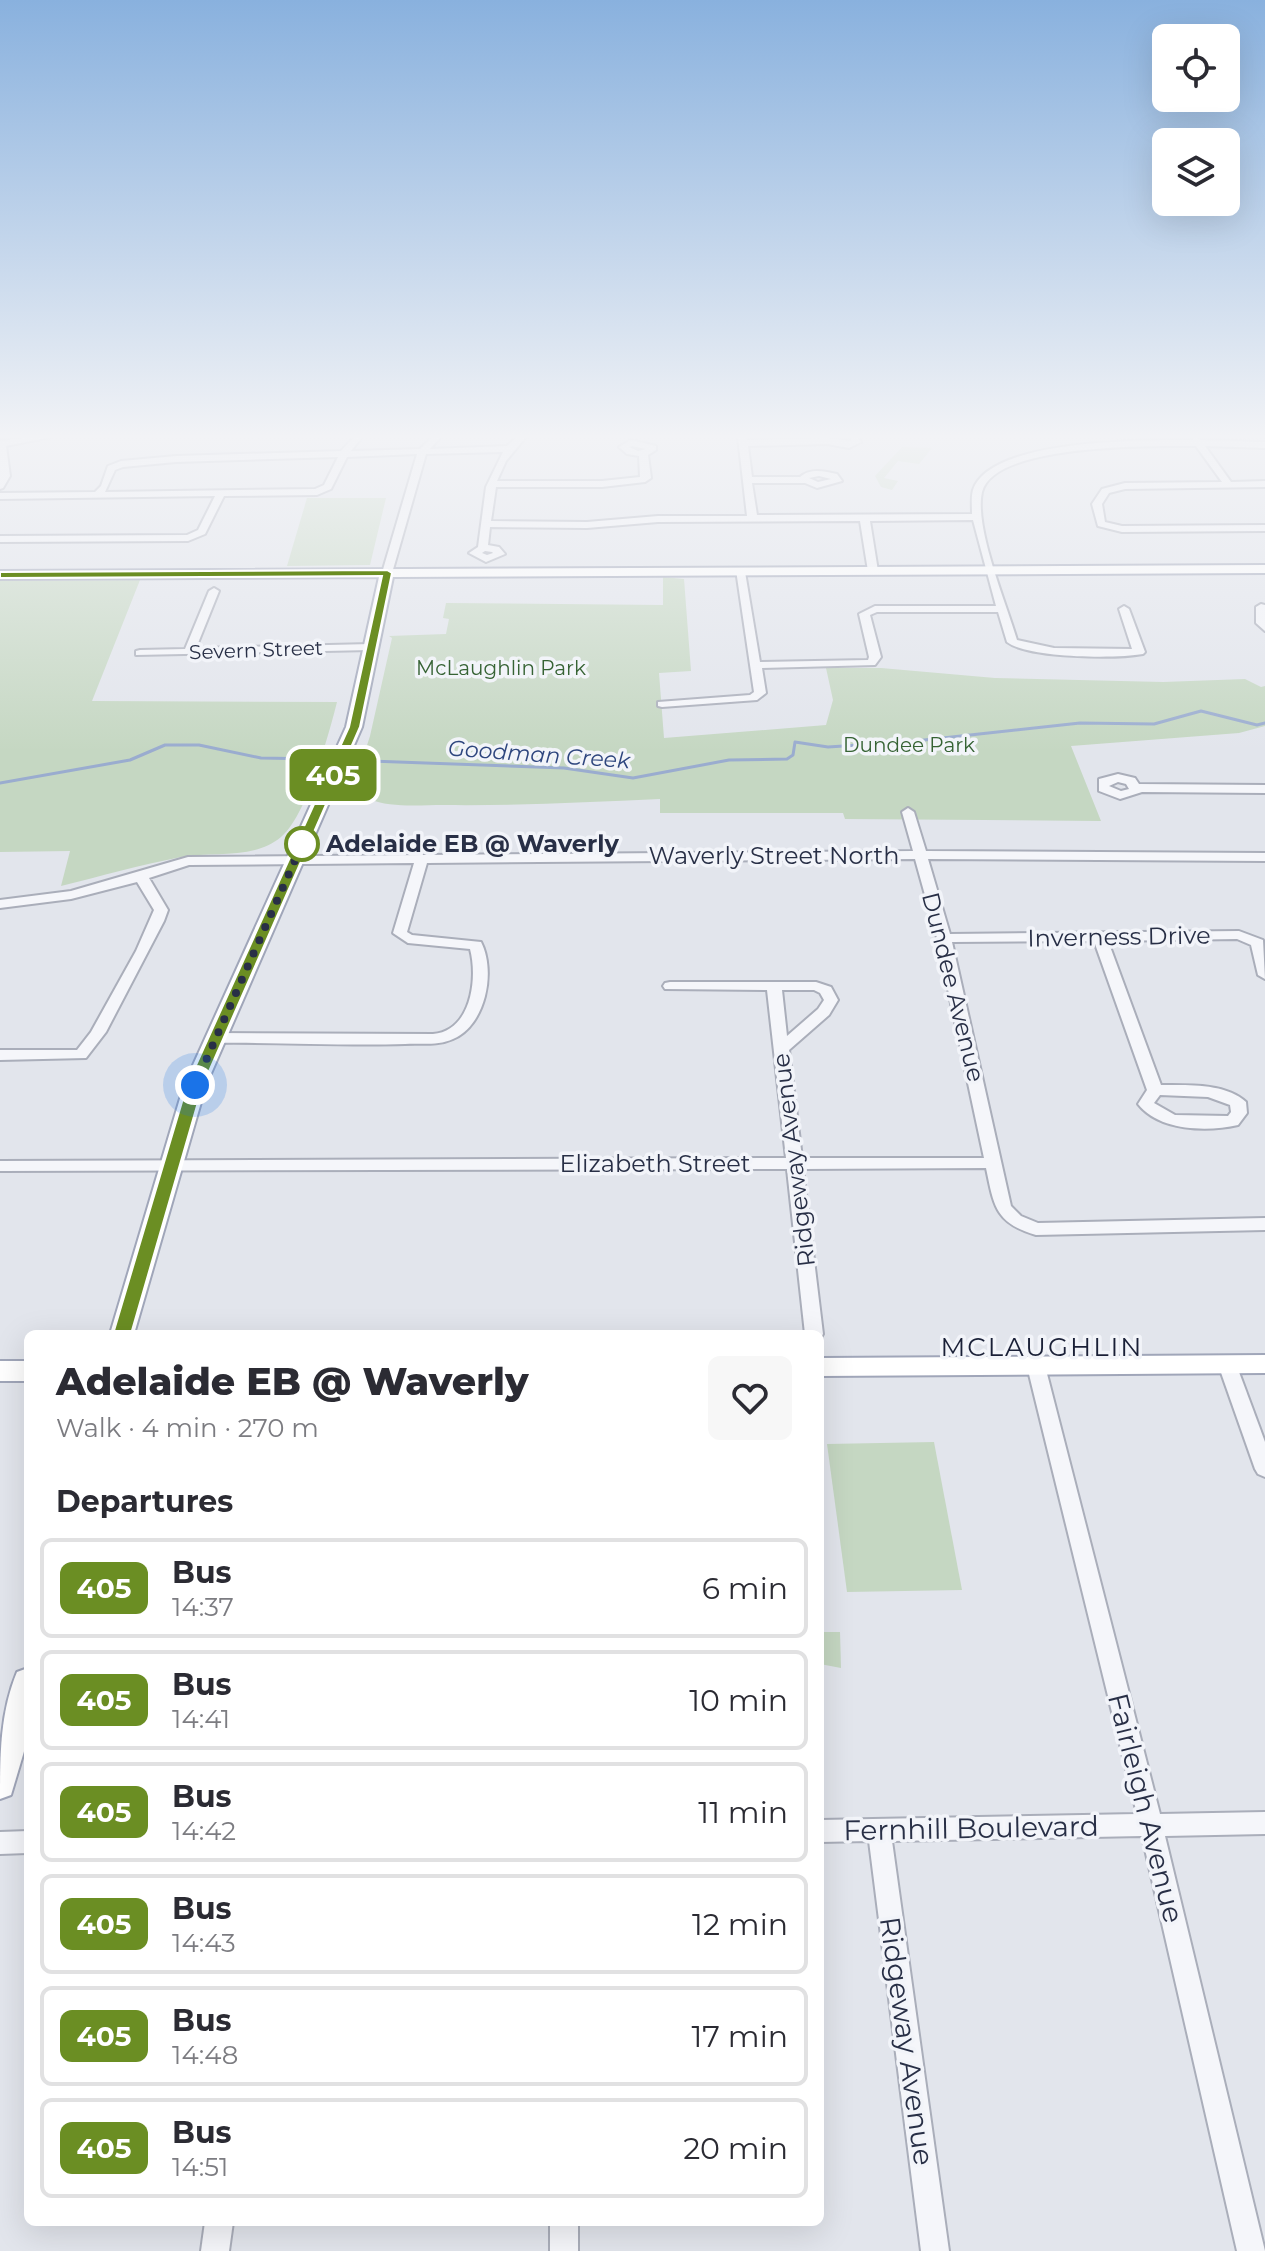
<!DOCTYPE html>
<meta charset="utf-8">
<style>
:root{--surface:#fff;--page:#f7f7f7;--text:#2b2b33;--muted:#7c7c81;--line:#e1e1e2}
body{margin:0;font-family:Montserrat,sans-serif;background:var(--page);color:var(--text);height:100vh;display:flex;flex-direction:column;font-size:30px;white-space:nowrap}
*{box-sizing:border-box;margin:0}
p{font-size:26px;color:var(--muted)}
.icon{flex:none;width:44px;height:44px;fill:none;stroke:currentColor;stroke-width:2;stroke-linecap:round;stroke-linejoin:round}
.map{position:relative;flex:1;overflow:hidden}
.details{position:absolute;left:24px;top:1330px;width:800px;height:896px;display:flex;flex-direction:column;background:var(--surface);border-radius:12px;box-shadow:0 8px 32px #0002}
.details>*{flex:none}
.badge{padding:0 16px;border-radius:12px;font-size:28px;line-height:52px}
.controls{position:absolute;left:1152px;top:24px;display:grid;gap:16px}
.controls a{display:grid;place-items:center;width:88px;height:88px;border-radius:12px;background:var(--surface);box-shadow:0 8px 32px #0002;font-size:40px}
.you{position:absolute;width:40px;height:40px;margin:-20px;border:6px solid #fff;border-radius:50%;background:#1a73e8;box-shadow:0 0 0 12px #1a73e833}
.map>.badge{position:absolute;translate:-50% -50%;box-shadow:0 0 0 4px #fff}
h2{padding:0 32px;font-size:30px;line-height:72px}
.round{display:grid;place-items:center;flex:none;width:84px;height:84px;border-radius:12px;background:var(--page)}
.summary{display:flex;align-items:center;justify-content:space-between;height:136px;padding:0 32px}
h1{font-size:38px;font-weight:800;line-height:60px}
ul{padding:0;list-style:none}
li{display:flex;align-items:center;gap:24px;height:100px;margin:0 16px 12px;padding:0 16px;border:4px solid var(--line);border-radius:12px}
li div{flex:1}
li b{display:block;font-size:30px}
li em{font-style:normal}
li .badge{min-width:88px;font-weight:700;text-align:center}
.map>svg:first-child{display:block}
.green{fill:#c5d7c2}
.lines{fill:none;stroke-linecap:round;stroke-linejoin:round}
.stream{stroke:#9aaccf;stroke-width:3}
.minor-casing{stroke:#aaaeba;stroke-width:4}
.major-casing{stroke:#a0a6b9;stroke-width:4}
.minor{fill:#f5f6fa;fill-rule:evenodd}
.major{fill:#fff;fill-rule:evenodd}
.line{fill:#6b8e23;stroke:#fff;stroke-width:2}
.walk{stroke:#282f46;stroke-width:8;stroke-dasharray:0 14.4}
.stop-dot{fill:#fff;stroke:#6b8e23;stroke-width:4}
.labels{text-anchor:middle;stroke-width:7;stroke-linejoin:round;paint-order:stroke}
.far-street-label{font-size:20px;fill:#282f46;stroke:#f2f4f9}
.far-park-label{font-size:20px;fill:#366334;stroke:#f2f4f9}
.far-water-label{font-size:22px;font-style:italic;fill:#2e467e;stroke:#f2f4f9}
.stop-label{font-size:24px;font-weight:bold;fill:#282f46;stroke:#f2f4f9;text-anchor:start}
.street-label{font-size:24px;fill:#282f46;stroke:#f2f4f9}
.neighbourhood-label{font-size:26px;letter-spacing:2px;fill:#1a2037;stroke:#f2f4f9}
.near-street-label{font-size:28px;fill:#282f46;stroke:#f2f4f9}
</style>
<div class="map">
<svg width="1265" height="2251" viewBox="0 0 1265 2251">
<rect width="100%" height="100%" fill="#e2e5ec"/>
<g class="green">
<path d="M 902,447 L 932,448 L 919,464 L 898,461 L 884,478 L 898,481 L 892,490 L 881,487 L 875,476 Z"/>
<path d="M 307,498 L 386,498 L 370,565 L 287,566 Z"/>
<path d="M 663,577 L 684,579 L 691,671 L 659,673 L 664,738 L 826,725 L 833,700 L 826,668 L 881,668 L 995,678 L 1163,682 L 1245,679 L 1261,687 L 1265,686 L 1265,726 L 1239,733 L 1071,746 L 1101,821 L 845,819 L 843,813 L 660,813 L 660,799 C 587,802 515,806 443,805 C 420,805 390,808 369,799 L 358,773 L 370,736 L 392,638 L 389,636 L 446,634 L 449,619 L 443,618 L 446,603 L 663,605 Z"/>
<path d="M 140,580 L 92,701 L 337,702 C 329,734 306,817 281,837 C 254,860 213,851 181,857 C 140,865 101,876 61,886 L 70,851 L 0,852 L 0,581 Z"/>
<path d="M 934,1442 L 962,1590 L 847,1592 L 827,1444 Z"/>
<path d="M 820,1632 L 840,1632 L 841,1668 L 820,1664 Z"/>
</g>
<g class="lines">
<g class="stream">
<path d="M 370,761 L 564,768 L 633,778 L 729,760 L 787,759 L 793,755 L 795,742 L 828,747 L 906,742 L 1080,723 L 1154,724 L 1201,711 L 1257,725 L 1265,723"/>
<path d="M 0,783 L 130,760 L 165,745 L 199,745 L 261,758 L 318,759"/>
</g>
<g class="minor-casing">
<g id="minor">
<path d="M 31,437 L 51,437 L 6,446 L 10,476 L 3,488 L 0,489 L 0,441 Z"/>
<path d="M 354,437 L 362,437 L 351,451 L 420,449 L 432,437 L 441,437 L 430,449 L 507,446 L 517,437 L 526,437 L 506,461 L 497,481 L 602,481 L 640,477 L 639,456 L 627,454 L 619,447 L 631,440 L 656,446 L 656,450 L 648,455 L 651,478 L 645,482 L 602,487 L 496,487 L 491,521 L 587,522 L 658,516 L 747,516 L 738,437 L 746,437 L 747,440 L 827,438 L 852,441 L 850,437 L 858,437 L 861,442 L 849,448 L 827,444 L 748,446 L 752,477 L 800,477 C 810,468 824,471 837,474 L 842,481 L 817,488 L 805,483 L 752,483 L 757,515 L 972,514 C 972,506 971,497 973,490 C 990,438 1147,440 1193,440 L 1195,437 L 1201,440 L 1265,442 L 1265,448 L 1205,446 L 1231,482 L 1265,481 L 1265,487 L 1125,489 L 1109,493 L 1102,504 L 1105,522 L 1122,526 L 1265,525 L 1265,531 L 1122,532 L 1098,526 L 1092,504 L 1102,489 L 1125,483 L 1222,482 L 1196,446 C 1155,446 994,443 982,492 C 974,528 1007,605 1017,640 L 1054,648 L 1132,649 L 1119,609 L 1124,606 L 1129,609 L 1145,652 L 1143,654 C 1115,659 1028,658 1007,642 L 998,612 L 877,612 L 870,615 L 881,657 L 875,665 L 762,668 L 766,693 L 757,700 L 662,707 L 658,706 L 658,702 L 750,695 L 754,692 L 736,570 L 745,572 L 760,662 L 868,660 L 869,657 L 859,614 L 875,606 L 996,606 L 973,520 L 870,521 L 878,571 L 873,574 L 868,571 L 860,521 L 658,522 L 587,528 L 490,527 L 488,545 L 499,547 L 505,554 L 486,562 L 469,553 L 478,547 L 486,487 L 503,452 L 426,454 L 392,573 L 387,576 L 382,573 L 417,454 L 347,457 L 331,489 L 317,495 L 224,496 L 205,534 L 188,541 L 0,542 L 0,536 L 187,535 L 198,530 L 215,496 L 0,499 L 0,493 L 95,492 L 101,486 L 108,466 L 121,461 L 176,456 L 341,451 ZM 632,446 L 646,449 L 638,451 L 629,447 ZM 338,457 L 324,485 L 315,489 L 105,492 L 115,470 L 123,467 L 176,462 ZM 819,476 L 831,479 L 818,482 L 809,478 ZM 485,551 L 492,552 L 493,553 L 487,555 L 482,553 Z"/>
<path d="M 214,588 L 219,591 L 196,648 L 371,644 L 377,647 L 371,650 L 136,655 L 136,651 L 140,650 L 185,649 L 209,591 Z"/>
<path d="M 1261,604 L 1265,605 L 1265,631 L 1256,623 L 1256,607 Z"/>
<path d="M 1118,774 L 1135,778 L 1139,784 L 1265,785 L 1265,793 L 1142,792 L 1120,799 L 1099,791 L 1099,779 ZM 1118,782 L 1126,784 L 1129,789 L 1121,791 L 1109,786 Z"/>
<path d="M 908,808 L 914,812 L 926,851 L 1265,853 L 1265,861 L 928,859 L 950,934 L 1239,931 L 1263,940 L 1265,979 L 1258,975 L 1251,945 L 1237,939 L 1108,941 L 1161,1085 C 1187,1085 1226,1083 1246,1102 L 1247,1113 L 1238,1125 C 1207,1132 1159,1131 1138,1104 L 1147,1090 L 1094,941 L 952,942 L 1011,1206 L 1021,1216 L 1038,1223 L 1265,1218 L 1265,1230 L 1036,1235 C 995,1223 994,1206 986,1168 L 803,1169 L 823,1334 L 820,1339 L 820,1334 L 805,1334 L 787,1169 L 0,1171 L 0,1161 L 786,1158 L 767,990 L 665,989 L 663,986 L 665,983 L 670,982 L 816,982 L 831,987 L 838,1000 L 829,1015 L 789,1050 L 802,1158 L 984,1158 L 937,938 L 915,859 L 427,863 L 407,932 L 412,935 L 481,942 C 496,971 486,1025 453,1039 C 438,1046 421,1043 405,1044 C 342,1046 278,1042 215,1043 L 207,1038 L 215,1033 L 433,1034 C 471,1031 478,979 470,949 L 408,943 L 393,933 L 414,863 L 189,865 L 149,878 L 168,910 L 164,921 L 106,1032 L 86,1058 L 0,1060 L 0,1050 L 77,1050 L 91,1032 L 136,951 L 154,910 L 137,882 L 71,899 L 0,908 L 0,900 L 71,891 L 188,857 L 913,851 L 902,812 ZM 782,990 L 814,990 L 820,993 L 824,1000 L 818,1009 L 787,1036 ZM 1160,1095 L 1208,1097 L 1230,1105 L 1231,1112 L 1228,1116 L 1175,1115 L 1154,1103 Z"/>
<path d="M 1227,1357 L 1234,1359 L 1236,1364 L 1265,1442 L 1265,1477 L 1258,1474 L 1255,1469 L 1218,1364 L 1220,1359 Z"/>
<path d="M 1036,1359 L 1043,1361 L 1045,1366 L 1160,1814 L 1265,1812 L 1265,1834 L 1165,1836 L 1265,2251 L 1237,2251 L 1142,1836 L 892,1841 L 949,2251 L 921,2251 L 869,1841 L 820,1842 L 820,1820 L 1137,1814 L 1027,1366 L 1029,1361 Z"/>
<path d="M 28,1831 L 28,1853 L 0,1854 L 0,1832 Z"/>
<path d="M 205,2222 L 233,2222 L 229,2251 L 201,2251 Z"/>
<rect x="550" y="2222" width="28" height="29"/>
</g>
</g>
<g class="major-casing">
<g id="major">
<path d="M 1265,565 L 1265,573 L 393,577 L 362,727 L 206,1085 L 134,1334 L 110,1334 L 184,1085 L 346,727 L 379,577 L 0,579 L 0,571 Z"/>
<path d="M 1265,1355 L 1265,1373 L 820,1376 L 820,1358 Z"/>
<rect x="0" y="1361" width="28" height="20"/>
<path d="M 28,1668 L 28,1738 L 11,1795 L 0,1799 C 0,1755 0,1713 17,1672 Z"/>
</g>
</g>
<use href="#minor" class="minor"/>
<use href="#major" class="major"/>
</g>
<linearGradient id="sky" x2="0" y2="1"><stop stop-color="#89b1de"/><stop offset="0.58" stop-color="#f2f3f6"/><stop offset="1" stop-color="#f2f3f6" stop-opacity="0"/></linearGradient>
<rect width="1265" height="752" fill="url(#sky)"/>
<path class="line" d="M 387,570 L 392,573 L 360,727 L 203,1085 L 131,1334 L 128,1339 L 116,1339 L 113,1334 L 187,1085 L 349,727 L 382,576 L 0,578 L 0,572 Z"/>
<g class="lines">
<path class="walk" d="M 195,1085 L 308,831 L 302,844"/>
</g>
<circle class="stop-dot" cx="302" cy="844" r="16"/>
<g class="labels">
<g class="far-street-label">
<text transform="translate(256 650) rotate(-2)" y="7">Severn Street</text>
</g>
<g class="far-park-label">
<text x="501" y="675">McLaughlin Park</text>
<text x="909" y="752">Dundee Park</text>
</g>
<g class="far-water-label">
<text transform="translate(539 754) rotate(4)" y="8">Goodman Creek</text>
</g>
<g class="stop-label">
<text x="326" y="852">Adelaide EB @ Waverly</text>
</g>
<g class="street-label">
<text x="774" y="864">Waverly Street North</text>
<text transform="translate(1119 937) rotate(-1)" y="8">Inverness Drive</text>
<text transform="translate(953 987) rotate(76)" y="8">Dundee Avenue</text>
<text transform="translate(794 1160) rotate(-97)" y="8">Ridgeway Avenue</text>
<text x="655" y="1172">Elizabeth Street</text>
</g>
<g class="neighbourhood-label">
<text x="1042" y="1356">MCLAUGHLIN</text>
</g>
<g class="near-street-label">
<text transform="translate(1146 1808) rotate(76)" y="10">Fairleigh Avenue</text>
<text transform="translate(971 1828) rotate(-1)" y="10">Fernhill Boulevard</text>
<text transform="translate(907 2041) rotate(82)" y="10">Ridgeway Avenue</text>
</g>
</g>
</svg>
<div class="controls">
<a><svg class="icon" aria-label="locate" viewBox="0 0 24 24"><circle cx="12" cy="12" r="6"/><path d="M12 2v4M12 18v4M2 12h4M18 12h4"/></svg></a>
<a><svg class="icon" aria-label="layers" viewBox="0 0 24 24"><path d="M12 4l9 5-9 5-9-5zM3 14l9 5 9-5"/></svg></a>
</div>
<div class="you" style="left:195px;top:1085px"></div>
<b class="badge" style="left:333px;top:775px;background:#6b8e23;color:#fff">405</b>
<section class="details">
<div class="summary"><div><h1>Adelaide EB @ Waverly</h1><p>Walk · 4 min · 270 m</p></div><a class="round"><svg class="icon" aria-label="heart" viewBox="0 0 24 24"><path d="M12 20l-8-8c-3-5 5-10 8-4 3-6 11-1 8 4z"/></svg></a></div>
<h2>Departures</h2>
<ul>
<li><span class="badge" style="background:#6b8e23;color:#fff">405</span><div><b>Bus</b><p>14:37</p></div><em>6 min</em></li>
<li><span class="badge" style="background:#6b8e23;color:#fff">405</span><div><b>Bus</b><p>14:41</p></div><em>10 min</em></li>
<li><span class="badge" style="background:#6b8e23;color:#fff">405</span><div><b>Bus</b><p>14:42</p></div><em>11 min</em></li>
<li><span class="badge" style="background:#6b8e23;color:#fff">405</span><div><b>Bus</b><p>14:43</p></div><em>12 min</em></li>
<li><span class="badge" style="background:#6b8e23;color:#fff">405</span><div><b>Bus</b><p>14:48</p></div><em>17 min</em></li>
<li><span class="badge" style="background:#6b8e23;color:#fff">405</span><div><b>Bus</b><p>14:51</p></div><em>20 min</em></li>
</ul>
</section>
</div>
